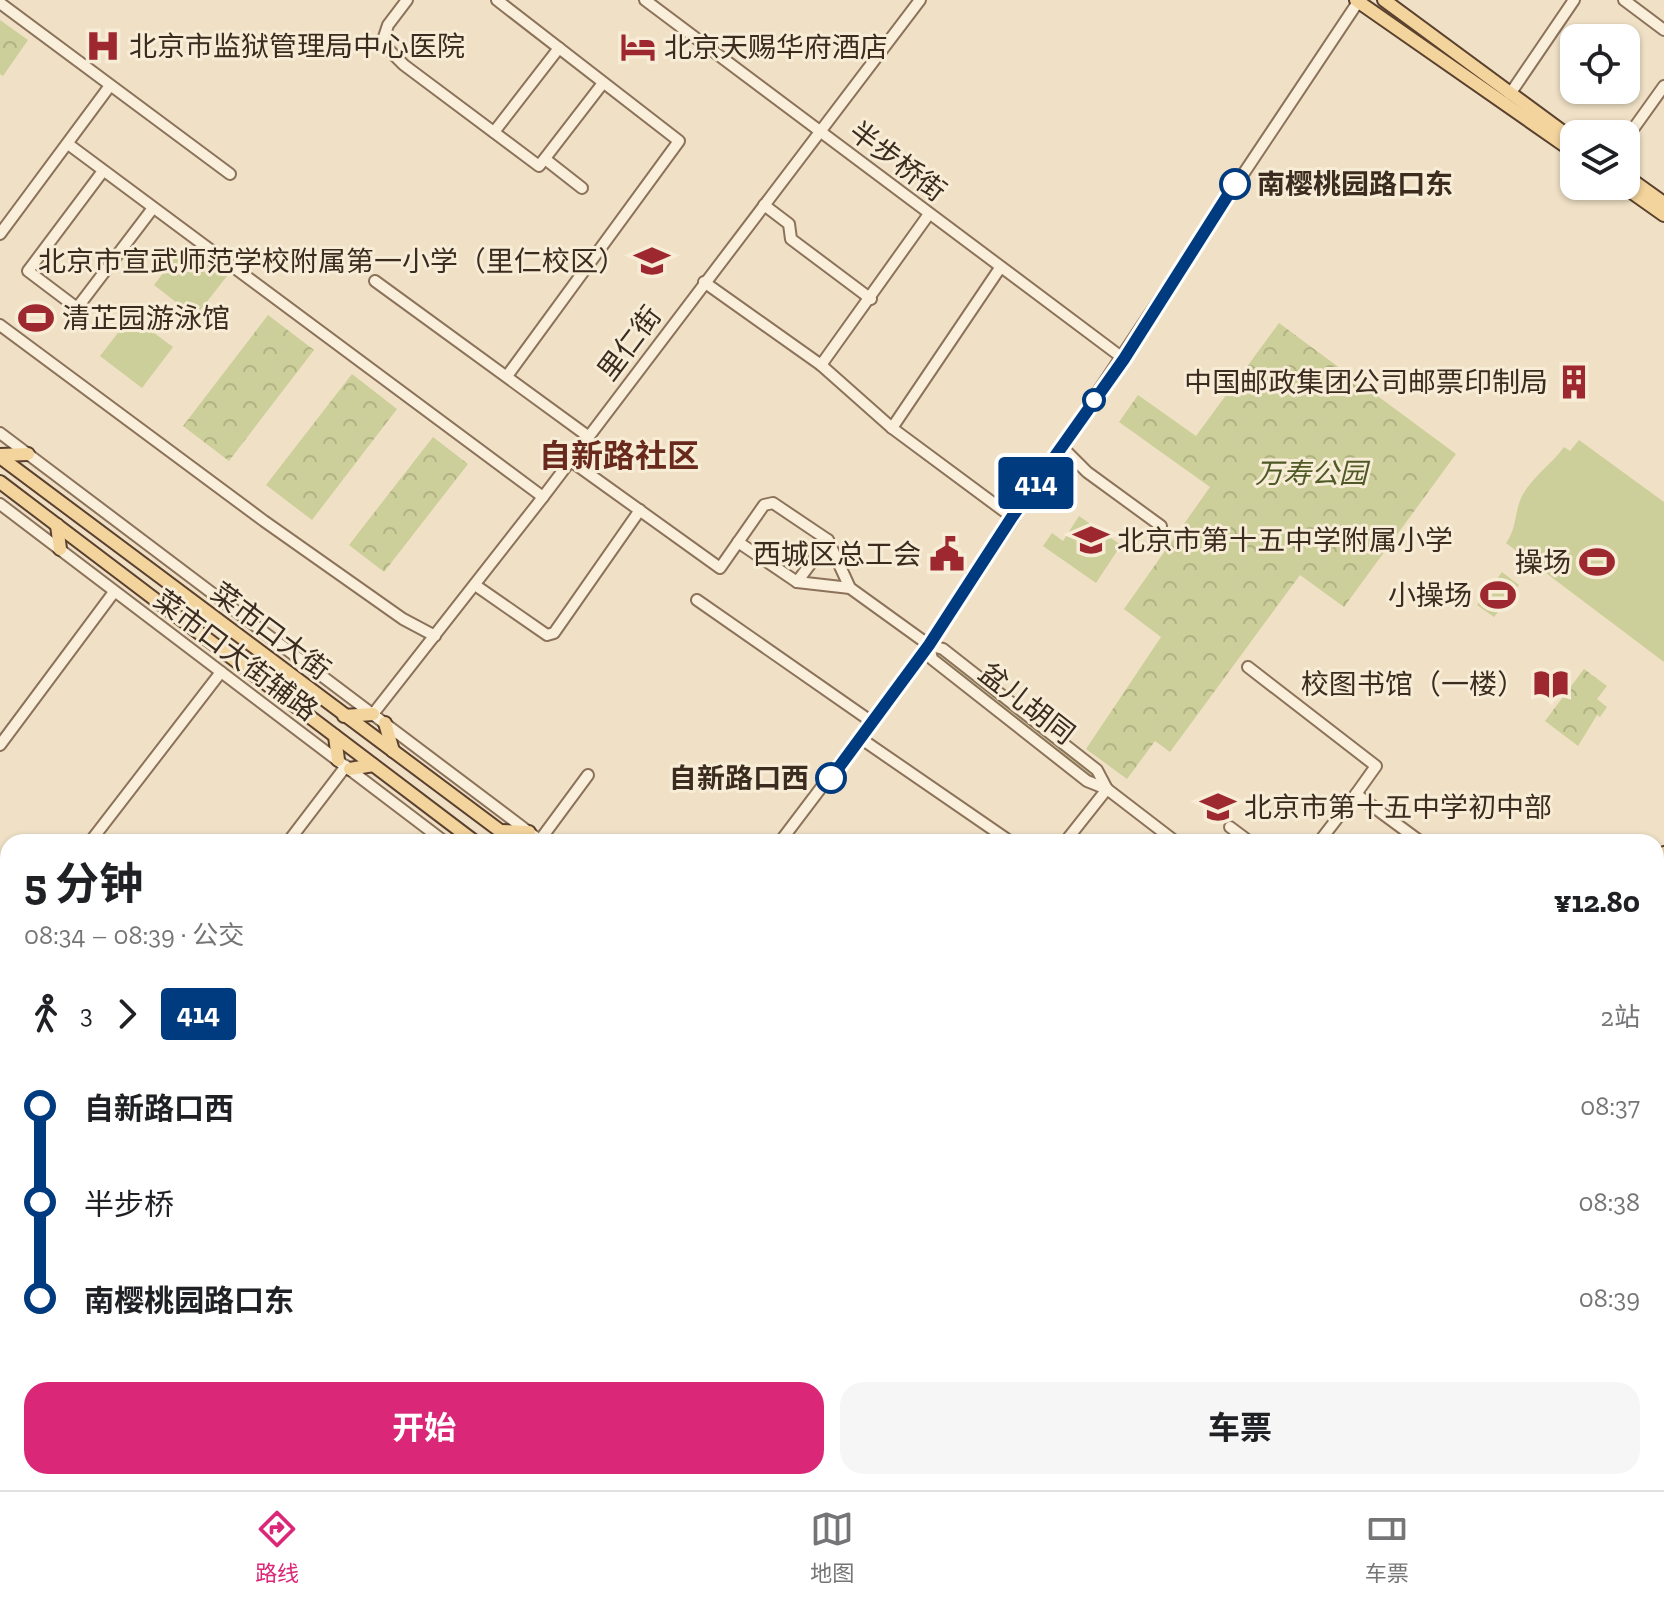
<!DOCTYPE html>
<html lang="zh">
<meta charset="utf-8">
<style>
:root{--surface:#fff;--page:#f6f6f6;--text:#202124;--muted:#757577;--line:#e0e0e0;--accent:#db2777}
body{margin:0;font-family:"Zilla Slab","Noto Sans SC",serif;background:var(--page);color:var(--text);height:100vh;display:flex;flex-direction:column;font-size:30px;white-space:nowrap}
*{box-sizing:border-box;margin:0}
p{font-size:26px;color:var(--muted)}
.icon{flex:none;width:44px;height:44px;fill:none;stroke:currentColor;stroke-width:2;stroke-linecap:round;stroke-linejoin:round}
.map{position:relative;flex:1;overflow:hidden}
.sheet{position:absolute;left:0px;top:834px;width:1664px;height:656px;display:flex;flex-direction:column;background:var(--surface);border-radius:24px 24px 0 0;box-shadow:0 2px 6px #0004}
.sheet>*{flex:none}
.badge{padding:0 16px;border-radius:6px;font-size:28px;line-height:52px}
.controls{position:absolute;left:1560px;top:24px;display:grid;gap:16px}
.controls a{display:grid;place-items:center;width:80px;height:80px;border-radius:16px;background:var(--surface);box-shadow:0 2px 6px #0004;font-size:40px}
.map>.badge{position:absolute;translate:-50% -50%;box-shadow:0 0 0 4px #fff}
.legs{display:flex;align-items:center;gap:12px;height:88px;padding:0 24px;font-size:26px}
.legs p{margin-inline-start:auto}
.headline{display:flex;align-items:center;justify-content:space-between;height:136px;padding:0 24px}
h1{font-size:44px;font-weight:700;line-height:60px}
.primary-button{display:flex;gap:16px;margin-top:auto;padding:16px 24px}
.primary-button a{flex:1;height:92px;border-radius:24px;background:var(--accent);color:#fff;font-size:32px;font-weight:700;line-height:92px;text-align:center}
.primary-button a+a{background:var(--page);color:var(--text)}
ul{padding:0 24px;list-style:none}
li{display:flex;align-items:center;gap:28px;height:96px;font-size:30px}
li i{display:grid;place-items:center;width:12px;height:100%;margin:0 10px;background:currentColor}
li i::after{content:'';width:20px;height:20px;margin:-10px;border:6px solid;border-radius:50%;background:var(--surface)}
li p{margin-inline-start:auto}
li:first-child i{background:linear-gradient(#0000 50%,currentColor 0)}
li:last-child i{background:linear-gradient(currentColor 50%,#0000 0)}
.tabs{display:flex;justify-content:space-around;align-items:center;height:112px;border-top:2px solid var(--line);background:var(--surface);font-size:22px;color:var(--muted)}
.tabs a{display:grid;justify-items:center;gap:4px}
.tabs .active{color:var(--accent)}
.map>svg:first-child{display:block}
.grass{fill:url(#grass-tufts)}
.park{fill:url(#park-crowns)}
.pitch{fill:#cccf99}
.lines{fill:none;stroke-linecap:round;stroke-linejoin:round}
.minor-casing{stroke:#8c725b;stroke-width:14}
.major-casing{stroke:#5a412f;stroke-width:16}
.minor{stroke:#faefda;stroke-width:10}
.major{stroke:#f4d49d;stroke-width:12}
.line-1-casing{stroke:#fff;stroke-width:18}
.line-1{stroke:#003b80;stroke-width:12}
.stop-1-dot{fill:#fff;stroke:#003b80;stroke-width:4}
.labels{text-anchor:middle;stroke-width:6;stroke-linejoin:round;paint-order:stroke}
.poi-label{font-size:28px;fill:#3c2b1f;stroke:#f7ecd6;text-anchor:end}
.street-label{font-size:28px;fill:#3c2b1f;stroke:#f7ecd6}
.stop-label{font-size:28px;font-weight:bold;fill:#3c2b1f;stroke:#f7ecd6;text-anchor:start}
.park-label{font-size:28px;font-style:italic;fill:#4f5925;stroke:#f7ecd6}
.quarter-label{font-size:32px;font-weight:bold;fill:#6a291d;stroke:#f7ecd6}
</style>
<div class="map">
<svg width="1664" height="1490" viewBox="0 0 1664 1490">
<defs>
<pattern id="grass-tufts" width="24" height="20" patternUnits="userSpaceOnUse" patternTransform="scale(2)"><rect width="24" height="20" fill="#cccf99"/><path d="M3 7l-1-3M5 7V3M7 7l1-3M15 17l-1-3M17 17v-4M19 17l1-3" fill="none" stroke="#b0b283"/></pattern>
<pattern id="park-crowns" width="20" height="18" patternUnits="userSpaceOnUse" patternTransform="scale(2)"><rect width="20" height="18" fill="#cccf99"/><path d="M2 6a3 3 0 1 1 6 0M12 15a3 3 0 1 1 6 0" fill="none" stroke="#b0b283"/></pattern>
</defs>
<rect width="100%" height="100%" fill="#f0e1c6"/>
<path class="grass" d="M 929,645 L 1097,770 L 1107,789 L 1087,781 L 932,659 Z"/>
<g class="park">
<path d="M 0,20 L 28,40 L 3,76 L 0,74 Z"/>
<path d="M 268,315 L 314,350 L 229,461 L 183,426 Z"/>
<path d="M 1279,323 L 1456,454 L 1344,607 L 1300,575 L 1170,752 L 1155,741 L 1127,779 L 1086,749 L 1161,637 L 1124,609 L 1210,487 L 1119,422 L 1138,395 L 1196,436 Z"/>
<path d="M 352,374 L 397,409 L 312,520 L 266,485 Z"/>
<path d="M 433,437 L 468,464 L 384,572 L 349,545 Z"/>
<path d="M 1584,669 L 1607,686 L 1597,699 L 1607,707 L 1600,717 L 1597,715 L 1578,746 L 1545,721 Z"/>
<path d="M 1656,948 L 1664,954 L 1664,1087 L 1656,1097 Z"/>
<path d="M 0,1170 L 8,1177 L 8,1482 L 165,1482 L 164,1485 L 172,1490 L 0,1490 Z"/>
</g>
<g class="pitch">
<path d="M 185,244 L 227,276 L 195,317 L 154,285 Z"/>
<path d="M 131,316 L 173,347 L 142,388 L 100,356 Z"/>
<path d="M 1579,440 L 1664,502 L 1664,662 L 1506,543 C 1517,528 1514,513 1522,496 C 1532,477 1552,464 1564,447 L 1570,451 Z"/>
<path d="M 1079,516 L 1121,545 L 1096,583 L 1043,546 L 1052,533 L 1063,541 Z"/>
<path d="M 1502,572 L 1519,585 L 1494,617 L 1477,605 Z"/>
</g>
<g class="lines">
<g class="minor-casing">
<g id="minor">
<path d="M 407,0 L 388,25 L 382,43 L 404,65 L 539,166 L 603,83"/>
<path d="M 497,0 L 679,141 L 507,376"/>
<path d="M 645,0 L 1124,359"/>
<path d="M 1624,0 L 1664,30"/>
<path d="M 0,3 L 230,174"/>
<path d="M 1510,94 L 1574,0"/>
<path d="M 494,132 L 559,48"/>
<path d="M 1626,139 L 1664,86"/>
<path d="M 68,144 L 543,497"/>
<path d="M 545,159 L 582,188"/>
<path d="M 103,171 L 28,271 L 77,308 L 153,208"/>
<path d="M 764,205 L 789,224 L 791,239 L 871,299"/>
<path d="M 0,234 L 109,87"/>
<path d="M 375,281 L 589,437"/>
<path d="M 704,282 L 821,365 L 892,428 L 1012,517"/>
<path d="M 0,325 L 264,521 L 403,619 L 435,636"/>
<path d="M 821,365 L 929,214"/>
<path d="M 892,428 L 1000,268"/>
<path d="M 0,433 L 542,842"/>
<path d="M 1061,446 L 1087,472 L 1161,526"/>
<path d="M 571,461 L 720,568 L 764,505 L 773,503 L 828,540 L 850,588 L 929,645 L 943,649 L 1097,770 L 1107,789"/>
<path d="M 0,504 L 445,842"/>
<path d="M 828,540 L 797,582 L 850,588"/>
<path d="M 738,542 L 797,582"/>
<path d="M 475,585 L 547,635 L 554,633 L 640,510"/>
<path d="M 697,600 L 872,722"/>
<path d="M 929,645 L 932,659 L 1087,781 L 1107,789 L 1176,842"/>
<path d="M 1248,667 L 1376,766 L 1356,794 L 1421,842"/>
<path d="M 373,714 L 543,497 L 920,0"/>
<path d="M 860,738 L 1011,842"/>
<path d="M 0,745 L 114,592"/>
<path d="M 1230,827 L 1250,842"/>
<path d="M 540,840 L 588,775"/>
<path d="M 90,842 L 221,672"/>
<path d="M 288,842 L 346,766"/>
<path d="M 780,842 L 929,645 L 1358,2"/>
<path d="M 1065,842 L 1107,789"/>
<path d="M 1319,842 L 1356,794"/>
<path d="M 0,897 L 8,903"/>
<path d="M 278,1482 L 278,1490"/>
<path d="M 424,1482 L 435,1490"/>
<path d="M 1079,1482 L 1086,1490"/>
<path d="M 1278,1482 L 1289,1490"/>
<path d="M 1388,1482 L 1398,1490"/>
<path d="M 579,1490 L 585,1482"/>
<path d="M 839,1490 L 846,1482"/>
</g>
</g>
<g class="major-casing">
<g id="major">
<path d="M 1356,0 L 1574,152"/>
<path d="M 1384,0 L 1574,140"/>
<path d="M 1626,176 L 1664,203"/>
<path d="M 1623,186 L 1664,215"/>
<path d="M 0,455 L 28,454"/>
<path d="M 0,457 L 515,842"/>
<path d="M 0,482 L 475,842"/>
<path d="M 57,525 L 60,549"/>
<path d="M 344,716 L 373,714"/>
<path d="M 385,723 L 393,751"/>
<path d="M 335,736 L 338,760"/>
<path d="M 350,769 L 373,765"/>
<path d="M 500,831 L 529,832"/>
<path d="M 1656,863 L 1664,853"/>
<path d="M 1656,895 L 1664,885"/>
<path d="M 1315,1482 L 1325,1490"/>
<path d="M 1355,1482 L 1365,1490"/>
<path d="M 343,1490 L 349,1482"/>
<path d="M 1184,1490 L 1190,1482"/>
<path d="M 1206,1490 L 1212,1482"/>
</g>
</g>
<use href="#minor" class="minor"/>
<use href="#major" class="major"/>
</g>
<g class="lines">
<g class="line-1-casing">
<path id="line-1" d="M 831,778 L 929,645 L 1012,517 L 1124,359 L 1235,184"/>
</g>
<use href="#line-1" class="line-1"/>
</g>
<defs>
<g id="hospital-bare" transform="scale(2.76)"><path d="M-5-5h3v3.5h4V-5h3V5h-3V1.5h-4V5h-3Z" fill="#9e2830" stroke="#f7ecd6" stroke-width="2.5" paint-order="stroke"/></g>
<g id="hotel-bare" transform="scale(2.76)"><path d="M-6-4.5h1.5V1H6V5H4.5V3h-9V5H-6ZM-4 0a1.8 1.8 0 1 1 3.6 0ZM.5 0V-2.5h3Q6-2.5 6 0Z" fill="#9e2830" stroke="#f7ecd6" stroke-width="2.5" paint-order="stroke"/></g>
<g id="school-bare" transform="scale(2.76)"><path d="M0-5L7-2L0 1L-7-2ZM-4 1L0 2.5L4 1V4Q0 6-4 4Z" fill="#9e2830" stroke="#f7ecd6" stroke-width="2.5" paint-order="stroke"/></g>
<g id="stadium-bare" transform="scale(2.76)"><path d="M0-5a6.5 5 0 1 0 0 10a6.5 5 0 1 0 0-10ZM-3.5-1.8h7v3.6h-7Z" fill="#9e2830" stroke="#f7ecd6" stroke-width="2.5" paint-order="stroke"/></g>
<g id="building-bare" transform="scale(2.76)"><path d="M-4-6H4V6H1V3H-1V6H-4ZM-2.5-4.3h1.7v1.8h-1.7ZM.8-4.3h1.7v1.8H.8ZM-2.5-1h1.7V.8h-1.7ZM.8-1h1.7V.8H.8Z" fill="#9e2830" stroke="#f7ecd6" stroke-width="2.5" paint-order="stroke"/></g>
<g id="civic-bare" transform="scale(2.76)"><path d="M-.6-6.5H3V-4.5H.6V-3L4-1V1h2V6H-6V1h2V-1L-.6-3ZM-1.2 2.5V6h2.4V2.5Z" fill="#9e2830" stroke="#f7ecd6" stroke-width="2.5" paint-order="stroke"/></g>
<g id="library-bare" transform="scale(2.76)"><path d="M-6-4Q-3-5.5-.7-3.5V5Q-3 3-6 4ZM6-4Q3-5.5 .7-3.5V5Q3 3 6 4Z" fill="#9e2830" stroke="#f7ecd6" stroke-width="2.5" paint-order="stroke"/></g>
</defs>
<g fill-rule="evenodd">
<use href="#hospital-bare" x="103" y="46"/>
<use href="#hotel-bare" x="638" y="47"/>
<use href="#school-bare" x="652" y="261"/>
<use href="#stadium-bare" x="36" y="318"/>
<use href="#building-bare" x="1574" y="382"/>
<use href="#school-bare" x="1091" y="540"/>
<use href="#civic-bare" x="947" y="554"/>
<use href="#stadium-bare" x="1597" y="562"/>
<use href="#stadium-bare" x="1498" y="595"/>
<use href="#library-bare" x="1551" y="684"/>
<use href="#school-bare" x="1218" y="807"/>
</g>
<g class="stop-1-dot">
<circle cx="1235" cy="184" r="14"/>
<circle cx="1094" cy="400" r="10"/>
<circle cx="831" cy="778" r="14"/>
</g>
<g class="labels">
<g class="poi-label">
<text x="129" y="56" text-anchor="start">北京市监狱管理局中心医院</text>
<text x="664" y="57" text-anchor="start">北京天赐华府酒店</text>
<text x="626" y="271">北京市宣武师范学校附属第一小学（里仁校区）</text>
<text x="62" y="328" text-anchor="start">清芷园游泳馆</text>
<text x="1548" y="392">中国邮政集团公司邮票印制局</text>
<text x="1117" y="550" text-anchor="start">北京市第十五中学附属小学</text>
<text x="921" y="564">西城区总工会</text>
<text x="1571" y="572">操场</text>
<text x="1472" y="605">小操场</text>
<text x="1525" y="694">校图书馆（一楼）</text>
<text x="1244" y="817" text-anchor="start">北京市第十五中学初中部</text>
</g>
<g class="street-label">
<text transform="translate(898 161) rotate(37)" y="10">半步桥街</text>
<text transform="translate(629 343) rotate(-53)" y="10">里仁街</text>
<text transform="translate(271 631) rotate(37)" y="10">菜市口大街</text>
<text transform="translate(236 655) rotate(37)" y="10">菜市口大街辅路</text>
<text transform="translate(1027 703) rotate(38)" y="10">盆儿胡同</text>
</g>
<g class="stop-label">
<text x="1257" y="194">南樱桃园路口东</text>
<text x="809" y="788" text-anchor="end">自新路口西</text>
</g>
<g class="park-label">
<text x="1311" y="483">万寿公园</text>
</g>
<g class="quarter-label">
<text x="619" y="467">自新路社区</text>
</g>
</g>
</svg>
<div class="controls">
<a><svg class="icon" aria-label="locate" viewBox="0 0 24 24"><circle cx="12" cy="12" r="6"/><path d="M12 2v4M12 18v4M2 12h4M18 12h4"/></svg></a>
<a><svg class="icon" aria-label="layers" viewBox="0 0 24 24"><path d="M12 4l9 5-9 5-9-5zM3 14l9 5 9-5"/></svg></a>
</div>
<b class="badge" style="left:1036px;top:483px;background:#003b80;color:#fff">414</b>
<section class="sheet">
<div class="headline"><div><h1>5 分钟</h1><p>08:34 – 08:39 · 公交</p></div><b>¥12.80</b></div>
<div class="legs"><svg class="icon" aria-label="walk" viewBox="0 0 24 24"><circle cx="13" cy="4" r="2"/><path d="M13 8l-2 6 4 7M11 14l-3 7M7 12l3-4h3l4 4"/></svg>3<svg class="icon" aria-label="forward" viewBox="0 0 24 24"><path d="M9 5l7 7-7 7"/></svg><b class="badge" style="background:#003b80;color:#fff">414</b><p>2站</p></div>
<ul>
<li><i style="color:#003b80"></i><b>自新路口西</b><p>08:37</p></li>
<li><i style="color:#003b80"></i><span>半步桥</span><p>08:38</p></li>
<li><i style="color:#003b80"></i><b>南樱桃园路口东</b><p>08:39</p></li>
</ul>
<div class="primary-button"><a>开始</a><a>车票</a></div>
</section>
</div>
<nav class="tabs">
<a class="active"><svg class="icon" aria-label="directions" viewBox="0 0 24 24"><path d="M12 3l9 9-9 9-9-9zM9 14v-3h6M13 9l2 2-2 2"/></svg>路线</a>
<a><svg class="icon" aria-label="map" viewBox="0 0 24 24"><path d="M3 6l6-2 6 2 6-2v14l-6 2-6-2-6 2zM9 4v14M15 6v14"/></svg>地图</a>
<a><svg class="icon" aria-label="tickets" viewBox="0 0 24 24"><path d="M3 7h18v10H3zM15 7v10"/></svg>车票</a>
</nav>
